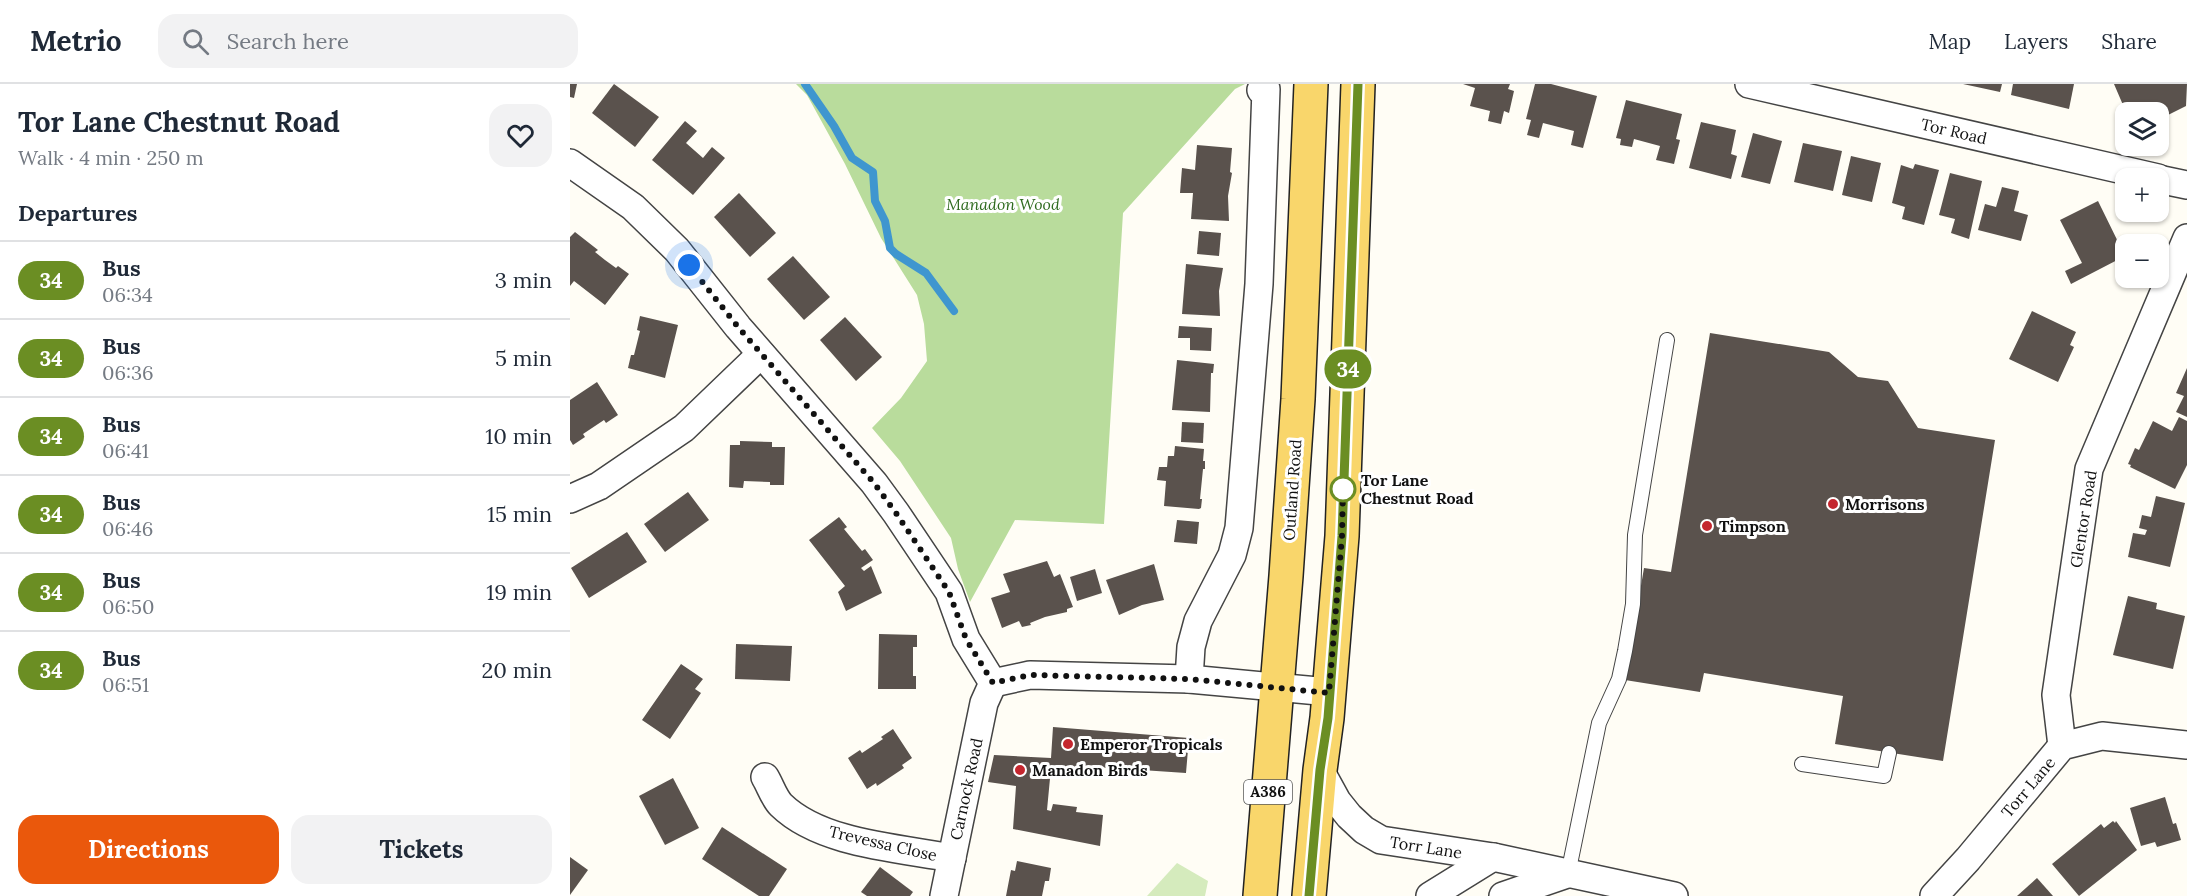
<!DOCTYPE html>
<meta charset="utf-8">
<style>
:root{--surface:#fff;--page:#f2f2f3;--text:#1f2937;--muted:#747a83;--line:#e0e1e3;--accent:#ea580c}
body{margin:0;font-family:Lora,serif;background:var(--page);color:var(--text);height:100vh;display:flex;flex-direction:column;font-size:22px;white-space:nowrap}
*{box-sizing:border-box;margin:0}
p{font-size:20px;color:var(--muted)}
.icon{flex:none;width:33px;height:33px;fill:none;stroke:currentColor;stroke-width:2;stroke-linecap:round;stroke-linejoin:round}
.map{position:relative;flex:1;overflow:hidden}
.side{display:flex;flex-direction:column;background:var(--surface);width:570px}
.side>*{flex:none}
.badge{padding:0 12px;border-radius:20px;font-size:21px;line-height:39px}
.buttons{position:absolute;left:1545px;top:18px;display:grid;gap:12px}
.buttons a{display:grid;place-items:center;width:54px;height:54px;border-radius:12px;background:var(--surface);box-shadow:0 2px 4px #0004;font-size:30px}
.you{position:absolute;width:30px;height:30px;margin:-15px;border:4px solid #fff;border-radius:50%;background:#1a73e8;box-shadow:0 0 0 9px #1a73e833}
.map>.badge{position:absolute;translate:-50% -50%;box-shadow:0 0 0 3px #fff}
h2{padding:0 18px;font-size:22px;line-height:54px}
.round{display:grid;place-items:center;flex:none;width:63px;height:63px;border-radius:18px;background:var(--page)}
.overview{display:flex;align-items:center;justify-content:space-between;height:102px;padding:0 18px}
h1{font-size:28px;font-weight:800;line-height:45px}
.button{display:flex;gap:12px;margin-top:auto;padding:12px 18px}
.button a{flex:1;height:69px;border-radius:18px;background:var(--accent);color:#fff;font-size:24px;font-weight:800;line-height:69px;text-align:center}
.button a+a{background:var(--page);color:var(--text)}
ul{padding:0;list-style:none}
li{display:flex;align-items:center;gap:18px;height:78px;padding:0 18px;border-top:2px solid var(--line)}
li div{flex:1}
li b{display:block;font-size:22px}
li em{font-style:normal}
li .badge{min-width:66px;font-weight:700;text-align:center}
header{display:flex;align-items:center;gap:36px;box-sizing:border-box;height:84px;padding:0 30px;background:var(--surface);border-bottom:2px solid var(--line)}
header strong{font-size:28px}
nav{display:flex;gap:33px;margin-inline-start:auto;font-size:21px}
.search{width:420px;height:54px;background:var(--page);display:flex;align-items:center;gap:15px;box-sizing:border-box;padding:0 21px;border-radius:18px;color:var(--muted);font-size:22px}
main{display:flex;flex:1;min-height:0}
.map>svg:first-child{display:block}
.green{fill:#d5ebbd}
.forest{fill:#b9dc9c}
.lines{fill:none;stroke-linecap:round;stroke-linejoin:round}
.stream{stroke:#3f96cf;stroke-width:8}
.building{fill:#5a524d}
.lane-casing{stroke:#444;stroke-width:16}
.street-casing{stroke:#444;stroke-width:30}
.primary-casing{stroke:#222;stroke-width:36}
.lane{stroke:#fff;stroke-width:14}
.street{stroke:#fff;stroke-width:27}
.primary{stroke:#f9d66b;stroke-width:33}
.line-casing{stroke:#fff;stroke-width:14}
.line{stroke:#6b8e23;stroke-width:9}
.walk{stroke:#111;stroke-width:6;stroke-dasharray:0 10.8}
.stop-dot{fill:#fff;stroke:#6b8e23;stroke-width:3}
.poi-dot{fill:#c4262e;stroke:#fff;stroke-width:2}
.labels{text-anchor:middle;stroke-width:6;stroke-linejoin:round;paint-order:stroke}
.shield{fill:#fff;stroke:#585858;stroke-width:1.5}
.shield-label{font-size:15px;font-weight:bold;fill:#111}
.street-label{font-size:16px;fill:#111;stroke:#fff}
.park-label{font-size:16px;font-style:italic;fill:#2f6b1f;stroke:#fff}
.stop-label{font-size:16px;font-weight:bold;fill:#111;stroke:#fff;text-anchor:start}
.poi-label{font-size:16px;font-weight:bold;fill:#111;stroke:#fff;text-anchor:start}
</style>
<header>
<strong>Metrio</strong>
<div class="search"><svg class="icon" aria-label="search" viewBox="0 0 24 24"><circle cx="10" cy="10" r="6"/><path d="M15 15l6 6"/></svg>Search here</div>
<nav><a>Map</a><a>Layers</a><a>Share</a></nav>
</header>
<main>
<section class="side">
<div class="overview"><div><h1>Tor Lane Chestnut Road</h1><p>Walk · 4 min · 250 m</p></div><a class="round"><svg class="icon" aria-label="heart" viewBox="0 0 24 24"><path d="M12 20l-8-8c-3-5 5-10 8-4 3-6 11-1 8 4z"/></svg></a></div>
<h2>Departures</h2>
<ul>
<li><span class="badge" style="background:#6b8e23;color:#fff">34</span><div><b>Bus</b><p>06:34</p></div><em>3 min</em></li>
<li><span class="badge" style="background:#6b8e23;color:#fff">34</span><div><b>Bus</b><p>06:36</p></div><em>5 min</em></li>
<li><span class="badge" style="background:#6b8e23;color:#fff">34</span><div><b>Bus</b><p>06:41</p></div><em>10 min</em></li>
<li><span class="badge" style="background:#6b8e23;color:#fff">34</span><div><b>Bus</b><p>06:46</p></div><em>15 min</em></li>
<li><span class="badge" style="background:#6b8e23;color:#fff">34</span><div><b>Bus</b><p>06:50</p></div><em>19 min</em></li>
<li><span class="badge" style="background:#6b8e23;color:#fff">34</span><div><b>Bus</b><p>06:51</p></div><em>20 min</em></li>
</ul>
<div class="button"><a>Directions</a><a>Tickets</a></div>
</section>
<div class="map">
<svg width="1617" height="812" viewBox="0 0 1617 812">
<rect width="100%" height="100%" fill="#fffdf5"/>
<path class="green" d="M 607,779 L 638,797 L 635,812 L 577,812 Z"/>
<path class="forest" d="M 226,0 L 675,0 L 665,5 L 553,129 L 534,440 L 445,436 L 400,518 L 388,485 L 381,454 L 330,377 L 302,344 L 331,314 L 357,277 L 354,240 L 347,211 L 311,154 L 275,80 L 237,11 Z"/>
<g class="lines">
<path class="stream" d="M 235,0 L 264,42 L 282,74 L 303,88 L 305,117 L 315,137 L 320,164 L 326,170 L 356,189 L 384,227"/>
</g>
<g class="building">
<path d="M 0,0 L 7,0 L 4,14 L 0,13 Z"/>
<path d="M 44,0 L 89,33 L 65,63 L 22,29 Z"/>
<path d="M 893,0 L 940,0 L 938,5 L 944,7 L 939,29 L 934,27 L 931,40 L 918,37 L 920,27 L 900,22 L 905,4 Z"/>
<path d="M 965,0 L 981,0 L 1027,12 L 1013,64 L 1001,61 L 1004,47 L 973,39 L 969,54 L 957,51 L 961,36 L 956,35 Z"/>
<path d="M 1393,0 L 1432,0 L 1430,8 Z"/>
<path d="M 1443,0 L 1504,0 L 1499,25 L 1441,11 Z"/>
<path d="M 1544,0 L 1617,0 L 1616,22 L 1588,36 L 1588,28 L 1556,28 Z"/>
<path d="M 1056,16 L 1112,30 L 1106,55 L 1110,56 L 1104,80 L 1086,76 L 1090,62 L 1064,55 L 1062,63 L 1050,61 L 1051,55 L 1046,54 Z"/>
<path d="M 115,37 L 127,47 L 116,59 L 133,74 L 142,63 L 155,74 L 123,111 L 82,76 Z"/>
<path d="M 1131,38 L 1166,46 L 1161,70 L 1167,72 L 1161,95 L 1119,84 Z"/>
<path d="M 1183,49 L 1212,57 L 1200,100 L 1171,93 Z"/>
<path d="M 1233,59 L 1272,67 L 1263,107 L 1224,98 Z"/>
<path d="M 627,61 L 662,64 L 660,88 L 662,89 L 658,112 L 659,137 L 621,135 L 623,109 L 610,109 L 612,84 L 625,86 Z"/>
<path d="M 1281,72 L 1311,79 L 1302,118 L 1272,111 Z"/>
<path d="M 1345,80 L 1369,86 L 1354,141 L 1332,135 L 1335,123 L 1322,119 L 1331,81 L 1343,85 Z"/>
<path d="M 1380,89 L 1412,97 L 1399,155 L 1381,149 L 1385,135 L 1369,131 Z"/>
<path d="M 1432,103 L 1449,107 L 1444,127 L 1458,131 L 1451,157 L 1408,146 L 1415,120 L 1426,123 Z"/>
<path d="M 169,109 L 206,149 L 180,173 L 144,133 Z"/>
<path d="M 1528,117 L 1555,172 L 1501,200 L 1495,187 L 1512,179 L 1490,136 Z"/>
<path d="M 629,147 L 651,149 L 649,172 L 627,170 Z"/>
<path d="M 5,148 L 28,166 L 25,168 L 35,176 L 46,184 L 48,182 L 59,190 L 35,221 L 4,197 L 0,202 L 0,153 Z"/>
<path d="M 223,172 L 260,213 L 234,236 L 197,195 Z"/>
<path d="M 616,180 L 653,184 L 649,207 L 650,232 L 612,230 Z"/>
<path d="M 1462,227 L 1506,248 L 1500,261 L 1504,263 L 1488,298 L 1439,275 Z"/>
<path d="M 70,232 L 108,241 L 95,294 L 58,284 L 61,271 L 64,271 L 70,247 L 67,246 Z"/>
<path d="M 275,233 L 312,273 L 286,297 L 250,256 Z"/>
<path d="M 609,242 L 642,244 L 641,267 L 620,266 L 620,254 L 608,254 Z"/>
<path d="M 1140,249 L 1259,268 L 1288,293 L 1318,297 L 1348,344 L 1425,356 L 1373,677 L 1265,660 L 1273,612 L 1134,589 L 1130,608 L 1055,596 L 1074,484 L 1101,488 Z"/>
<path d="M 607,276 L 644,280 L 643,289 L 641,289 L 640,328 L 602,326 Z"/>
<path d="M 1617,284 L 1617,333 L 1606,328 L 1614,312 L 1606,309 Z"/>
<path d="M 27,298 L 48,331 L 36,339 L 34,336 L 13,350 L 15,353 L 3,361 L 0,356 L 0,316 Z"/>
<path d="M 1609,333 L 1617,337 L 1617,381 L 1605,405 L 1560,383 L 1561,381 L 1558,380 L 1565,364 L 1569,366 L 1583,337 L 1602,347 Z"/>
<path d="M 612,338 L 634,339 L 633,359 L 611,358 Z"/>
<path d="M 170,357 L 202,358 L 202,363 L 215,363 L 214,401 L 200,401 L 200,398 L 174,397 L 173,404 L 159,403 L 160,361 L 170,361 Z"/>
<path d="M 605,362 L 634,365 L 633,377 L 635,377 L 635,385 L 633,385 L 630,415 L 632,415 L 631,424 L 629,425 L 594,422 L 596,397 L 587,396 L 589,383 L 597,383 L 598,372 L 604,372 Z"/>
<path d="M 118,408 L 139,436 L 95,468 L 74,440 Z"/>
<path d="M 1586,412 L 1615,419 L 1600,483 L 1558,473 L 1563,449 L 1575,451 L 1577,446 L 1569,444 L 1572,431 L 1581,433 Z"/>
<path d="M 269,433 L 277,443 L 274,445 L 292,467 L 295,465 L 303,476 L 291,484 L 294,487 L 301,482 L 312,509 L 276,527 L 268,508 L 275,502 L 239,456 Z"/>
<path d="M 607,436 L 629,438 L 627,460 L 604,458 Z"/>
<path d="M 57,448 L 77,478 L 19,514 L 1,484 Z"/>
<path d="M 477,477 L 484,493 L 490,490 L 503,523 L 497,525 L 497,528 L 475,533 L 460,539 L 461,541 L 452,543 L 449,537 L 432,544 L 421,514 L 440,508 L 433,490 Z"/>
<path d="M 584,480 L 594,516 L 572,521 L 549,531 L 536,496 Z"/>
<path d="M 525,485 L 532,509 L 507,517 L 500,493 Z"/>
<path d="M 1558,512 L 1587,519 L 1586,525 L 1615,532 L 1603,585 L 1543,571 Z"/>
<path d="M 309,550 L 347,551 L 347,563 L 343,563 L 343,592 L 346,592 L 346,605 L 308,605 Z"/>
<path d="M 166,560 L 222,562 L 220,597 L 165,595 Z"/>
<path d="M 111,580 L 133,595 L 125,605 L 131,609 L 100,655 L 72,636 Z"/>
<path d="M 483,643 L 619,654 L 616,689 L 512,682 L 513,685 L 481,684 L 477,726 L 481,727 L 483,720 L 507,723 L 506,728 L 533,731 L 530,762 L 443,745 L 446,702 L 418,698 L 424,671 L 481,674 Z"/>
<path d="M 323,645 L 342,674 L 332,681 L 334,684 L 307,702 L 306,699 L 297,705 L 278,674 L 290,666 L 292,669 L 313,655 L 311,653 Z"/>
<path d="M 103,694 L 129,744 L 95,761 L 69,712 Z"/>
<path d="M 1595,713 L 1603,740 L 1606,739 L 1611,756 L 1587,763 L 1585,758 L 1571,762 L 1560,724 Z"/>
<path d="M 1543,737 L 1545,739 L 1546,737 L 1567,766 L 1509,812 L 1482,780 L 1531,740 L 1534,744 Z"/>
<path d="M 152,743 L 217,785 L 199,812 L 189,812 L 132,775 Z"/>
<path d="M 0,773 L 18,786 L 0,811 Z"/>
<path d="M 447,777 L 481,784 L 479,797 L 475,797 L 472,812 L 436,812 L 441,786 L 445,787 Z"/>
<path d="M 310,783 L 343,808 L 340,812 L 297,812 L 291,808 Z"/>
<path d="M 1467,794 L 1483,812 L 1447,812 Z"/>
</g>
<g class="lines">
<g class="lane-casing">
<g id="lane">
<path d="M 1232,680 L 1314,692 L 1319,669"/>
<path d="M 998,790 L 1029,639 L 1049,595 L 1055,567 L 1063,520 L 1065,451 L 1097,256"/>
</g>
</g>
<g class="street-casing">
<g id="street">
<path d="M 1179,0 L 1588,94"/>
<path d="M 0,79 L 63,123 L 107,166 L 168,243 L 304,399 L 326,429 L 379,508 L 396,555 L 423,599"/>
<path d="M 1588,95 L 1617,101"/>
<path d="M 0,415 L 29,402 L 114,344 L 191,270"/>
<path d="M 619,595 L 621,563 L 628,537 L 662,471 L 669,444 L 689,200 L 696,5 L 691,6"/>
<path d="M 423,599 L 460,591 L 619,595 L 759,608"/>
<path d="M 1492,662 L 1486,611 L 1519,385 L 1617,154"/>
<path d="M 750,686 L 767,717 L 779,732 L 794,746 L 811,756 L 923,773 L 1104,812"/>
<path d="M 195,693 C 200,701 204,714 211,721 C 251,760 329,764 382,774"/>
<path d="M 374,812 L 414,619 L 423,599"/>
<path d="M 860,812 L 923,773"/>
<path d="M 933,812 L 997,790"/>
<path d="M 1364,812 L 1398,775 L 1492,662 L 1532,652 L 1617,661"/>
</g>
</g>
<g class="primary-casing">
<g id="primary">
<path d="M 690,812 L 716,492 L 728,315 L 741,0"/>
<path d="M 739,812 L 750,686 L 757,634 L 772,452 L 788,0"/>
</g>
</g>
<use href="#lane" class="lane"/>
<use href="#street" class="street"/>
<use href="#primary" class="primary"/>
</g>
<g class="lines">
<g class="line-casing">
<path id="line" d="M 739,812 L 750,686 L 758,634 L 772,452 L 788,0"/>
</g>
<use href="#line" class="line"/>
<path class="walk" d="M 119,181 L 168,243 L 304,399 L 326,429 L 379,508 L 396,555 L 423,599 L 460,591 L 619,595 L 759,609 L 772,452 L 773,405"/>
</g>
<circle class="stop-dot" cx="773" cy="405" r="12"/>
<g class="poi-dot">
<circle cx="1263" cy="420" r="6"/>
<circle cx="1137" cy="442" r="6"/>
<circle cx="498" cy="660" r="6"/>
<circle cx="450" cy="686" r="6"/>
</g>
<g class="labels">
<rect class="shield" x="674" y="696" width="48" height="24" rx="4.5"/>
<g class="shield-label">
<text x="698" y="713">A386</text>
</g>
<g class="street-label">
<text transform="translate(1384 47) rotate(13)" y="6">Tor Road</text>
<text transform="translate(722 406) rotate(-86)" y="6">Outland Road</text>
<text transform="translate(1513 435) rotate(-81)" y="6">Glentor Road</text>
<text transform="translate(1458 703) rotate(-50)" y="6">Torr Lane</text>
<text transform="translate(396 705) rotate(-78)" y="6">Carnock Road</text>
<text transform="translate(313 759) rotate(13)" y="6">Trevessa Close</text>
<text transform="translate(856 763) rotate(9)" y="6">Torr Lane</text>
</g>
<g class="park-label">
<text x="433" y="126">Manadon Wood</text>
</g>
<g class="stop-label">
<text x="791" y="402">Tor Lane<tspan x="791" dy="18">Chestnut Road</tspan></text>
</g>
<g class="poi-label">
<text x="1275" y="426">Morrisons</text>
<text x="1149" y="448">Timpson</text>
<text x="510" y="666">Emperor Tropicals</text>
<text x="462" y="692">Manadon Birds</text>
</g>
</g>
</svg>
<div class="buttons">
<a><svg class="icon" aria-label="layers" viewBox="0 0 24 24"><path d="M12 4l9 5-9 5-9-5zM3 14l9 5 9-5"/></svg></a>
<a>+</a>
<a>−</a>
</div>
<div class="you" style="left:119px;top:181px"></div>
<b class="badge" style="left:778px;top:285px;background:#6b8e23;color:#fff">34</b>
</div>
</main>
